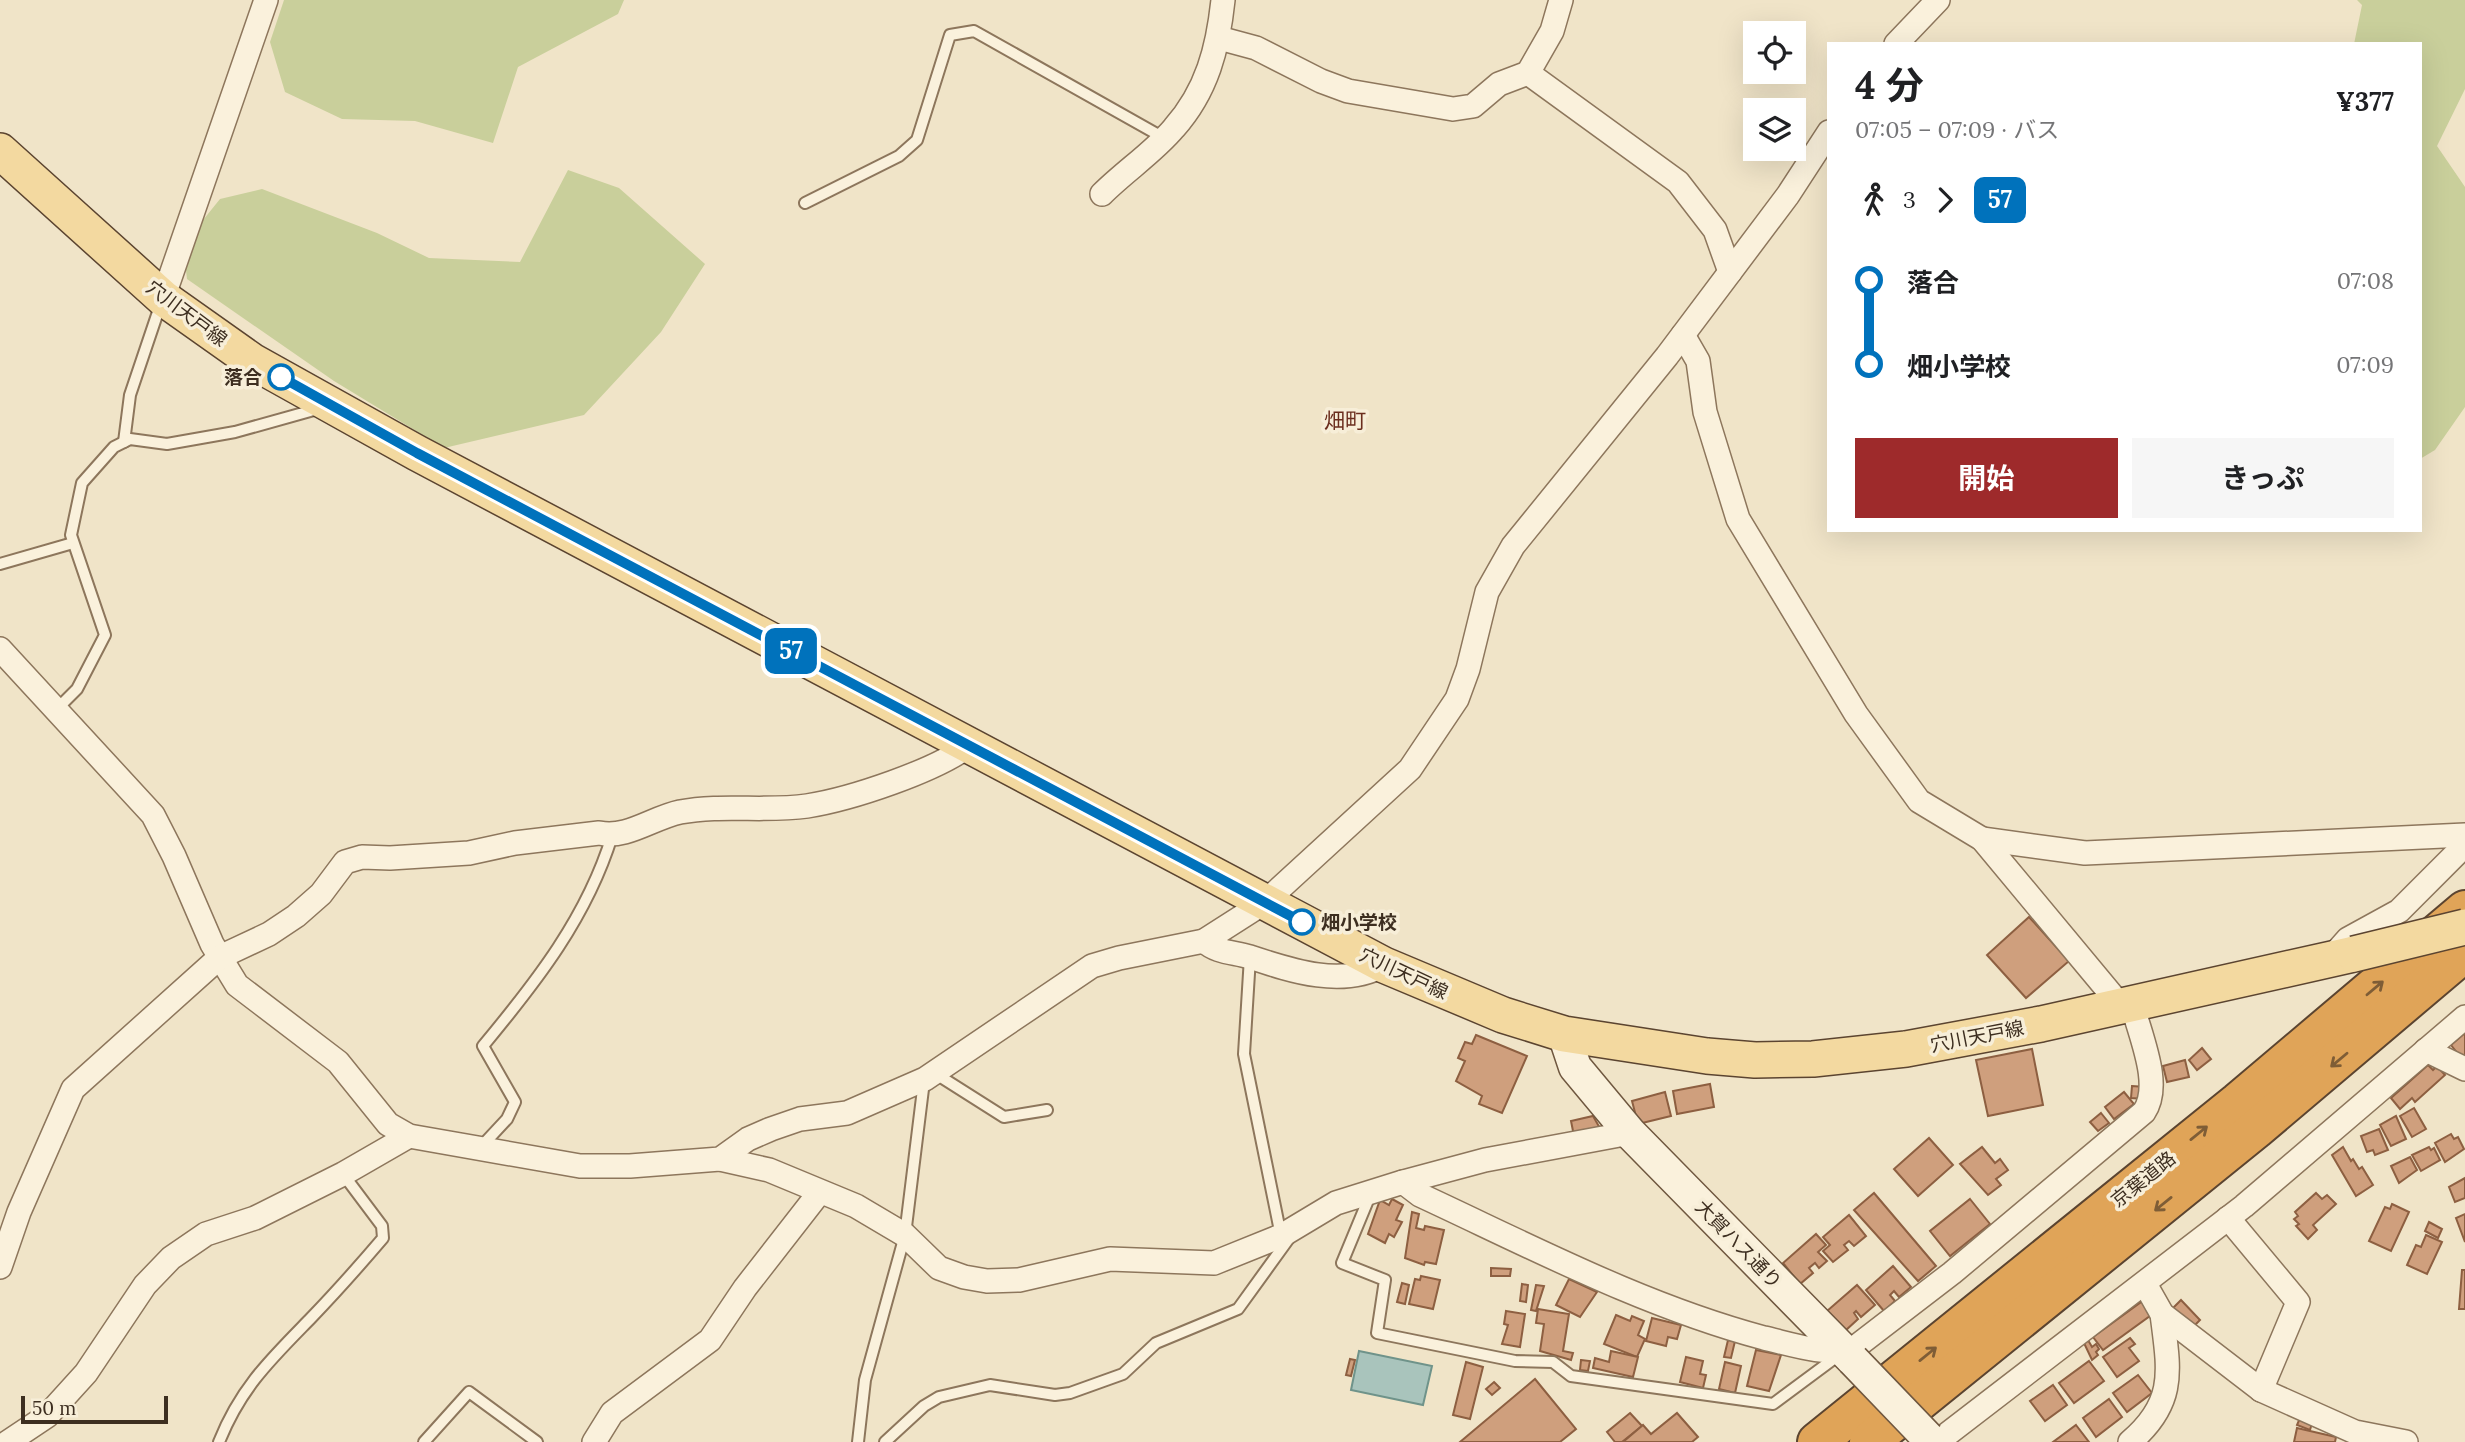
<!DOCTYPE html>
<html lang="ja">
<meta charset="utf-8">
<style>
:root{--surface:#fff;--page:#f6f6f6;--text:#202124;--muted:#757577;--accent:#9e2a2b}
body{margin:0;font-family:Lora,"Noto Sans JP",serif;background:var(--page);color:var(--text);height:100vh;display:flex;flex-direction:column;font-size:26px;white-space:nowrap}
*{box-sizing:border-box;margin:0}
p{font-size:23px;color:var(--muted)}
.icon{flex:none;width:38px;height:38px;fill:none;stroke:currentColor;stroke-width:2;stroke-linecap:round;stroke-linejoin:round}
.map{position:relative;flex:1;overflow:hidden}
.side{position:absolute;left:1827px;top:42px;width:595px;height:490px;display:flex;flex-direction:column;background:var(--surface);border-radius:0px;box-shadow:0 7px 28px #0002}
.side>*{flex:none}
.badge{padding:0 14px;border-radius:10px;font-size:24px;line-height:46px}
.tools{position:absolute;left:1743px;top:21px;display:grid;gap:14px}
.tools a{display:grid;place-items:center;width:63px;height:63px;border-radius:0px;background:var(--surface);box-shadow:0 7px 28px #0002;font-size:35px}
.scale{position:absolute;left:21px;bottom:18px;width:147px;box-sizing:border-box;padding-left:7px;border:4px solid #3d2e20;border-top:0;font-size:19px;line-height:24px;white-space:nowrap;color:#3d2e20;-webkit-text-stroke:5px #f7eed8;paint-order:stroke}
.map>.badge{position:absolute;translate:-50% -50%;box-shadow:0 0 0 4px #fff}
.legs{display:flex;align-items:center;gap:10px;height:77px;padding:0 28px;font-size:23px}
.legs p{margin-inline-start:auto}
.summary{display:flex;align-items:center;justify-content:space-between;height:119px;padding:0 28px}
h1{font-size:38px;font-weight:700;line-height:52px}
.cta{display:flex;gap:14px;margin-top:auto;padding:14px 28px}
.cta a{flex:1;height:80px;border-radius:0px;background:var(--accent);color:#fff;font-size:28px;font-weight:700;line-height:80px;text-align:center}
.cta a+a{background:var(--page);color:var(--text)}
ul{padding:0 28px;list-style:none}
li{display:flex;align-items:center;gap:24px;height:84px;font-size:26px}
li i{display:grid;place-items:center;width:10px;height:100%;margin:0 9px;background:currentColor}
li i::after{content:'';width:18px;height:18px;margin:-9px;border:5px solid;border-radius:50%;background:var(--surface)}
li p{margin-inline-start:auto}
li:first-child i{background:linear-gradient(#0000 50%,currentColor 0)}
li:last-child i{background:linear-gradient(currentColor 50%,#0000 0)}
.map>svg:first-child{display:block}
.green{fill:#c9cf9b}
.water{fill:#a9c4bc;stroke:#6f938a;stroke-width:2}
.building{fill:#cf9f7d;stroke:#8d5f41;stroke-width:2}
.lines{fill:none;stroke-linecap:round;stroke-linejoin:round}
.lane-casing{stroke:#8d765c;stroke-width:14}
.street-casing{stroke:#8d765c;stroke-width:26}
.secondary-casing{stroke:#6f573f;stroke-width:35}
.primary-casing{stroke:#5b4430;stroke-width:38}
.highway-casing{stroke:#5b4430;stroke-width:42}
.lane{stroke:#faf1dc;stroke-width:10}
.street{stroke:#faf1dc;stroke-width:23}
.secondary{stroke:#faf1dc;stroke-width:32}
.primary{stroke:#f3d9a0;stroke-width:35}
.highway{stroke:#e0a458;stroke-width:38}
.secondary-bridge-casing{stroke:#6f573f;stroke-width:35;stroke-linecap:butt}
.primary-bridge-casing{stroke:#5b4430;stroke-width:38;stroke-linecap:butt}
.secondary-bridge{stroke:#faf1dc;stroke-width:32}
.primary-bridge{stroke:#f3d9a0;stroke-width:35}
.oneway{stroke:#7e5d36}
.line-1-casing{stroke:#fff;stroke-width:16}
.line-1{stroke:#0072bc;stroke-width:10}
.stop-1-dot{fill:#fff;stroke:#0072bc;stroke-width:3.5}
.labels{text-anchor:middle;stroke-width:7;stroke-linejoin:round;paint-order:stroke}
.street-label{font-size:19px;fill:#3d2e20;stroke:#f7eed8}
.stop-label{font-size:19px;font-weight:bold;fill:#3d2e20;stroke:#f7eed8;text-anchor:end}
.neighbourhood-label{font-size:21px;fill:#6b2e1e;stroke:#f7eed8}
</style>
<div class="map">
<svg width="2465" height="1442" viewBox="0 0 2465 1442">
<rect width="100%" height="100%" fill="#f0e4c8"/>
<g class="green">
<path d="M 284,0 L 624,0 L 618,14 L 518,67 L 493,143 L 415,121 L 342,119 L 285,92 L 270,42 Z"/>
<path d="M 2357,0 L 2465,0 L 2465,89 L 2437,146 L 2465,187 L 2465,407 L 2435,450 L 2420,459 L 2420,44 L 2354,44 L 2362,5 Z"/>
<path d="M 568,170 L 619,188 L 705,264 L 661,332 L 584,415 L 444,448 L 334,381 L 187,279 L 183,245 L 220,199 L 262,189 L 377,233 L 429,258 L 520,262 Z"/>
</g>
<path class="water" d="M 1359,1351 L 1432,1366 L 1423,1405 L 1351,1390 Z"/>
<g class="building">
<path d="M 2029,917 L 2069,961 L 2026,998 L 1987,955 Z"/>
<path d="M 2465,1033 L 2465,1063 L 2451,1045 Z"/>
<path d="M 1476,1035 L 1527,1056 L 1502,1113 L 1479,1104 L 1482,1096 L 1456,1081 L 1465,1061 L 1458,1058 L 1465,1042 L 1472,1044 Z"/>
<path d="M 2202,1048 L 2211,1059 L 2197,1070 L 2189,1060 Z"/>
<path d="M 2032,1049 L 2043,1105 L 1988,1116 L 1976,1060 Z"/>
<path d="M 2185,1060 L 2189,1077 L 2167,1082 L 2163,1066 Z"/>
<path d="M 2428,1065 L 2433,1070 L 2437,1066 L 2445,1075 L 2415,1102 L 2412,1098 L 2400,1109 L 2391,1098 Z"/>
<path d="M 1710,1084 L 1714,1107 L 1677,1114 L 1673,1091 Z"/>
<path d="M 2132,1086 L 2145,1087 L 2144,1099 L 2131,1098 Z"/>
<path d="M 1665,1092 L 1671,1116 L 1638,1124 L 1632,1101 Z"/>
<path d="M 2124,1092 L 2134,1104 L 2114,1119 L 2105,1107 Z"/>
<path d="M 2414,1108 L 2426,1129 L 2412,1137 L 2400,1116 Z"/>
<path d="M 2101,1113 L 2109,1123 L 2098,1131 L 2090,1122 Z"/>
<path d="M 1593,1116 L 1601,1130 L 1574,1136 L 1571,1121 Z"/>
<path d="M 2396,1116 L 2406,1139 L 2391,1146 L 2380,1125 Z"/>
<path d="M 2379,1129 L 2388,1150 L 2375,1155 L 2373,1150 L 2367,1152 L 2361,1136 Z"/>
<path d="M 2451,1134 L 2454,1139 L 2458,1137 L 2464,1149 L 2445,1162 L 2435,1143 Z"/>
<path d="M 1929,1138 L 1953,1165 L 1918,1196 L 1894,1169 Z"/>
<path d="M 1982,1147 L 1995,1163 L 2000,1159 L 2008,1170 L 1996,1179 L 2001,1185 L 1988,1195 L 1960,1164 Z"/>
<path d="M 2343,1147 L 2351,1161 L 2353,1159 L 2359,1169 L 2362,1167 L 2373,1185 L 2356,1196 L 2332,1155 Z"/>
<path d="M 2429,1147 L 2431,1150 L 2434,1148 L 2440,1160 L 2421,1171 L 2412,1155 Z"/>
<path d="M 2410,1157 L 2417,1170 L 2399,1183 L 2391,1166 Z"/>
<path d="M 2465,1178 L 2465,1198 L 2455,1202 L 2449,1187 Z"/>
<path d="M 1874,1193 L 1936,1266 L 1918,1281 L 1854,1210 Z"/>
<path d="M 2316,1193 L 2322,1199 L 2327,1195 L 2336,1204 L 2313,1225 L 2317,1230 L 2308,1239 L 2296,1226 L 2299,1224 L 2294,1219 L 2298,1216 L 2295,1212 Z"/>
<path d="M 1392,1199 L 1403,1205 L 1396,1220 L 1402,1222 L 1394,1237 L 1389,1234 L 1385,1243 L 1368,1234 L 1380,1200 L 1389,1205 Z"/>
<path d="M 1970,1199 L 1990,1224 L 1950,1256 L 1930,1231 Z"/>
<path d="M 2392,1204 L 2409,1212 L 2391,1251 L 2369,1241 L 2385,1207 L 2390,1209 Z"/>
<path d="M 1412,1212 L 1419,1214 L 1416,1228 L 1424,1230 L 1425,1226 L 1444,1230 L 1436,1264 L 1425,1262 L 1424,1265 L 1405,1258 Z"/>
<path d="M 2465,1214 L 2465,1242 L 2456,1218 Z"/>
<path d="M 1849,1215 L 1866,1236 L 1854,1246 L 1849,1241 L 1844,1245 L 1848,1250 L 1833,1262 L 1823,1251 L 1830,1245 L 1823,1237 Z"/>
<path d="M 2429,1222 L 2442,1229 L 2438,1238 L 2425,1231 Z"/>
<path d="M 1816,1234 L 1826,1245 L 1818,1252 L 1827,1261 L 1819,1268 L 1815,1263 L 1809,1268 L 1813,1273 L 1800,1284 L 1783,1263 Z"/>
<path d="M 2426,1235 L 2442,1242 L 2427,1274 L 2407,1265 L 2416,1245 L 2421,1247 Z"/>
<path d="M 1893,1266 L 1911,1287 L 1899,1297 L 1894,1291 L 1890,1295 L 1895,1301 L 1884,1311 L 1866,1290 Z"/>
<path d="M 1491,1268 L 1511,1269 L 1510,1276 L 1491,1276 Z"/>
<path d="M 2462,1270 L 2465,1270 L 2465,1309 L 2459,1309 Z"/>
<path d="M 1421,1276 L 1440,1280 L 1433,1309 L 1409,1304 L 1415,1279 L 1420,1280 Z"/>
<path d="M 1569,1279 L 1597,1292 L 1580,1317 L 1556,1305 Z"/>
<path d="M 1402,1283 L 1409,1285 L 1405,1304 L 1397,1302 Z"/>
<path d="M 1522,1284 L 1528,1285 L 1526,1302 L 1520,1301 Z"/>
<path d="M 1536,1285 L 1544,1286 L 1536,1311 L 1531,1310 Z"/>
<path d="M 1857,1285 L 1875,1305 L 1861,1317 L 1856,1311 L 1854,1313 L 1858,1319 L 1845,1331 L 1827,1311 Z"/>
<path d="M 2144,1300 L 2154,1313 L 2103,1350 L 2093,1337 Z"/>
<path d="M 2181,1300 L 2200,1320 L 2191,1329 L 2172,1309 Z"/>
<path d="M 1538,1309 L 1569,1314 L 1563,1351 L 1573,1353 L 1571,1360 L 1540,1351 L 1544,1324 L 1536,1323 Z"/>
<path d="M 1506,1311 L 1525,1314 L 1520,1347 L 1502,1344 L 1508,1325 L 1504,1324 Z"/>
<path d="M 1616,1315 L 1630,1321 L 1632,1316 L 1644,1321 L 1638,1335 L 1645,1339 L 1637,1357 L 1604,1344 Z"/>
<path d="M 1652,1318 L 1681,1325 L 1677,1339 L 1668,1337 L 1666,1346 L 1646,1341 Z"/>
<path d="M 2130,1338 L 2135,1344 L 2129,1348 L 2139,1361 L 2117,1377 L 2103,1357 Z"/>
<path d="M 1728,1340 L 1735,1341 L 1731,1358 L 1724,1357 Z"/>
<path d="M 2088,1340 L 2092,1347 L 2096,1344 L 2099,1349 L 2096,1352 L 2098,1355 L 2092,1360 L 2084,1343 Z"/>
<path d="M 1756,1350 L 1781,1355 L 1769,1391 L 1747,1386 Z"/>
<path d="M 1611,1351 L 1638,1357 L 1633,1377 L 1593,1368 L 1595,1358 L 1609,1362 Z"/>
<path d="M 1686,1357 L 1703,1361 L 1700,1374 L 1706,1375 L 1703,1388 L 1680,1382 Z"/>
<path d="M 1350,1359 L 1355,1360 L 1351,1376 L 1346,1375 Z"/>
<path d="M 1581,1360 L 1590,1361 L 1588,1371 L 1580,1370 Z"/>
<path d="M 2089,1361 L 2104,1381 L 2074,1403 L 2059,1383 Z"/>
<path d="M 1466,1362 L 1483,1367 L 1470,1419 L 1453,1415 Z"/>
<path d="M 1725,1362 L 1741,1366 L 1735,1393 L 1719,1389 Z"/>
<path d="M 2138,1375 L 2152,1393 L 2127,1412 L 2113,1393 Z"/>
<path d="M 1535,1379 L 1576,1429 L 1560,1442 L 1460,1442 Z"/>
<path d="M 1494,1382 L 1500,1388 L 1492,1395 L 1486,1389 Z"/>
<path d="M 2053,1385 L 2067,1405 L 2045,1421 L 2030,1401 Z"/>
<path d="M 2109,1399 L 2122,1417 L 2096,1437 L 2083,1418 Z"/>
<path d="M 1630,1413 L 1642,1426 L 1622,1442 L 1615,1442 L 1607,1432 Z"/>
<path d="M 1677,1413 L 1698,1437 L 1692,1442 L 1623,1442 L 1643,1425 L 1651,1434 Z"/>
<path d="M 2300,1418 L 2312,1423 L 2310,1430 L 2297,1425 Z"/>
<path d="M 2076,1425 L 2089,1442 L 2053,1442 Z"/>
<path d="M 2297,1428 L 2336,1437 L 2335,1442 L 2294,1442 Z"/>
</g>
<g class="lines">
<g class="lane-casing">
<g id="lane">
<path d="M 805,203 L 899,156 L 917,140 L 950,35 L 974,31 L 1164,138"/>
<path d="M 124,442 L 130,395 L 161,303"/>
<path d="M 0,564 L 73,543"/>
<path d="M 56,710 L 77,689 L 105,635 L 71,535 L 82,483 L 114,447 L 130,439 L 167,444 L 235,432 L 321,408"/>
<path d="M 1250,957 L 1244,1054 L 1281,1236"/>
<path d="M 933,1072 L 1004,1117 L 1047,1110"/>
<path d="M 480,1148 L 507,1119 L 515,1102 L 483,1046 C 537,981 587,917 612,836"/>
<path d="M 1371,1193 L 1342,1263 L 1385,1280 L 1377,1333 L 1515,1361 L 1553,1362 L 1571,1376 L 1773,1404 L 1839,1355"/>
<path d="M 219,1442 C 241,1387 271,1359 311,1318 C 336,1292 360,1265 383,1238 L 382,1226 L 343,1174"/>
<path d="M 424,1442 L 469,1392 L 537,1442"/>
<path d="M 858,1442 L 865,1380 L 905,1235 L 924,1081"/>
<path d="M 885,1442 L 924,1406 L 939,1397 L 990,1385 L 1055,1395 L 1070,1393 L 1123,1374 L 1156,1343 L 1238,1309 L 1290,1237"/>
</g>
</g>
<g class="street-casing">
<g id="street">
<path d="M 1219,38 L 1256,48 L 1321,81 L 1348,91 L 1453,109 L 1473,106 L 1499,84 L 1528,73 L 1552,31 L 1561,0"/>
<path d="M 1896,44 L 1938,0"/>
<path d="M 1528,73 L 1678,182 L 1715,230 L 1730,272"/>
<path d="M 1102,194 C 1125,171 1154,152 1174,128 C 1207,91 1218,48 1223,0"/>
<path d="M 163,298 L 266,0"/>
<path d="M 1683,335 L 1698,361 L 1705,412 L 1738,519 L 1856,714 L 1919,801 L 1982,839 L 2121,1006"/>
<path d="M 0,649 L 153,815 L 174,856 L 212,944 L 237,985 L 338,1062 L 388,1124 L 409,1136 L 580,1166 L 630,1166 L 720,1159 L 748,1139 L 771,1129 L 800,1119 L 847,1113 L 925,1079 L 1092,966 L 1119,958 L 1204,941 L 1265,902 L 1410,769 L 1457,699 L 1468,669 L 1487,592 L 1513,546 L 1667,356 L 1788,195 L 1829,132"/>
<path d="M 1982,839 L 2085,853 L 2465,835"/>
<path d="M 1204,941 C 1217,953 1234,952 1250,957 C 1292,971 1342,988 1384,965"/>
<path d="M 2332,957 L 2348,939 L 2399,911 L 2465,845"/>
<path d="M 2426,1050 L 2465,1069"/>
<path d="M 720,1159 L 769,1170 L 856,1206 L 905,1235 L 939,1268 L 964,1277 L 987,1281 L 1019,1280 L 1110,1259 L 1214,1263 L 1281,1236 L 1336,1203 L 1403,1182 L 1420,1195 C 1532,1247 1644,1306 1764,1338 C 1794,1345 1822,1355 1853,1349 L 1952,1273 L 2144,1112 C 2163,1084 2139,1034 2132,1003"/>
<path d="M 1403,1182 L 1485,1160 L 1630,1133"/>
<path d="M 2228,1218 L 2298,1302 L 2261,1390"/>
<path d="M 0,1267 L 19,1212 L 73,1089 L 220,957 L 269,934 L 296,916 L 321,894 L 345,862 L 362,857 L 390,858 L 469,853 L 515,843 L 599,833 C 627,839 652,818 680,812 C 722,804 765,812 807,806 C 851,799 936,771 971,744"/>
<path d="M 2145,1284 L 2162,1314 L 2261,1390 L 2355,1432 L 2406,1442"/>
<path d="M 8,1442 L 47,1416 L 86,1373 L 145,1285 L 171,1258 L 206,1234 L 255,1218 L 343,1174 L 409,1136"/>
<path d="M 594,1442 L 612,1413 L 710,1340 L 745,1288 L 819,1193"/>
<path d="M 1937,1442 L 2244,1206 L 2465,1017"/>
<path d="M 2130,1442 C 2177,1402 2169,1370 2162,1314"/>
</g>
</g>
<g class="secondary-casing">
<path id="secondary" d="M 1564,1034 L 1575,1067 L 1630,1133 L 1853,1360"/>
</g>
<g class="primary-casing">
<path id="primary" d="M 0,151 L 163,298 L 252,361 L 417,453 L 1384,965 L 1503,1015 L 1564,1034 L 1707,1056 L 1755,1060 L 1813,1059 L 1906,1049 L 2041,1024 L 2354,954"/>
</g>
<g class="highway-casing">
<g id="highway">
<path d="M 1817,1442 L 2238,1102 L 2465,910"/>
<path d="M 1869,1442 L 2256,1129 L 2465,952"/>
</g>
</g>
<use href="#lane" class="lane"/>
<use href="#street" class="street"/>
<use href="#secondary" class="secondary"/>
<use href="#primary" class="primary"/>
<use href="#highway" class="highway"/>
<g class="secondary-bridge-casing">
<path id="secondary-bridge" d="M 1853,1360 L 1928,1438"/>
</g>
<g class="primary-bridge-casing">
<path id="primary-bridge" d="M 2354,954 L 2465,927"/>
</g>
<use href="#secondary-bridge" class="secondary-bridge"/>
<use href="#primary-bridge" class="primary-bridge"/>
</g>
<defs><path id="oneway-shaft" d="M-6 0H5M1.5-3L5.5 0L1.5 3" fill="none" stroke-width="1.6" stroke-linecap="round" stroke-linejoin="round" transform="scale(1.75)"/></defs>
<g class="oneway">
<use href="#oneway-shaft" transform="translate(2375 988) rotate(-40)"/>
<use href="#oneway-shaft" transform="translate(2339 1060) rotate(140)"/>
<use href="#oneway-shaft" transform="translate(2199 1133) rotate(-39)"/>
<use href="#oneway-shaft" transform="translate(2163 1204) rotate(141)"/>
<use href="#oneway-shaft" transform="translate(1928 1354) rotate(-39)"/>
</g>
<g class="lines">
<g class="line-1-casing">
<path id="line-1" d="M 281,377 L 417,453 L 1302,922"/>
</g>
<use href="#line-1" class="line-1"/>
</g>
<g class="stop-1-dot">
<circle cx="281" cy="377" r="12"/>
<circle cx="1302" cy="922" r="12"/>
</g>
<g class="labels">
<g class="street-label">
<text transform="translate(187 313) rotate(37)" y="7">穴川天戸線</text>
<text transform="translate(1404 973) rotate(25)" y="7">穴川天戸線</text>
<text transform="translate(1977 1036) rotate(-11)" y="7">穴川天戸線</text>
<text transform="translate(2143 1179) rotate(-39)" y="7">京葉道路</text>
<text transform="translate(1739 1244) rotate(46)" y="7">大賀ハス通り</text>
</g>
<g class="stop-label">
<text x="262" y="384">落合</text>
<text x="1321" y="929" text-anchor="start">畑小学校</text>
</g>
<g class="neighbourhood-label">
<text x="1345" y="428">畑町</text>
</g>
</g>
</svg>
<div class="tools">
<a><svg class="icon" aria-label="locate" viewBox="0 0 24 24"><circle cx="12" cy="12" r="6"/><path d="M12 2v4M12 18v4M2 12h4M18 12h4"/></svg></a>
<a><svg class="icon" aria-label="layers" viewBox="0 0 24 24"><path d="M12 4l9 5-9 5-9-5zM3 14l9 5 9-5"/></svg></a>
</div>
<div class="scale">50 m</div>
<b class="badge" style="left:791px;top:651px;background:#0072bc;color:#fff">57</b>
<section class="side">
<div class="summary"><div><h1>4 分</h1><p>07:05 – 07:09 · バス</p></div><b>¥377</b></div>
<div class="legs"><svg class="icon" aria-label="walk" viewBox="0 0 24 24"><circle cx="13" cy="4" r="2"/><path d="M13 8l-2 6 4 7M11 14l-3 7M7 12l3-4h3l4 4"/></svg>3<svg class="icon" aria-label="forward" viewBox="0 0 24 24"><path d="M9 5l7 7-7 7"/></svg><b class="badge" style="background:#0072bc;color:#fff">57</b></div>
<ul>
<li><i style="color:#0072bc"></i><b>落合</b><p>07:08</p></li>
<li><i style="color:#0072bc"></i><b>畑小学校</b><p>07:09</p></li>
</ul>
<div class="cta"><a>開始</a><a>きっぷ</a></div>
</section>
</div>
